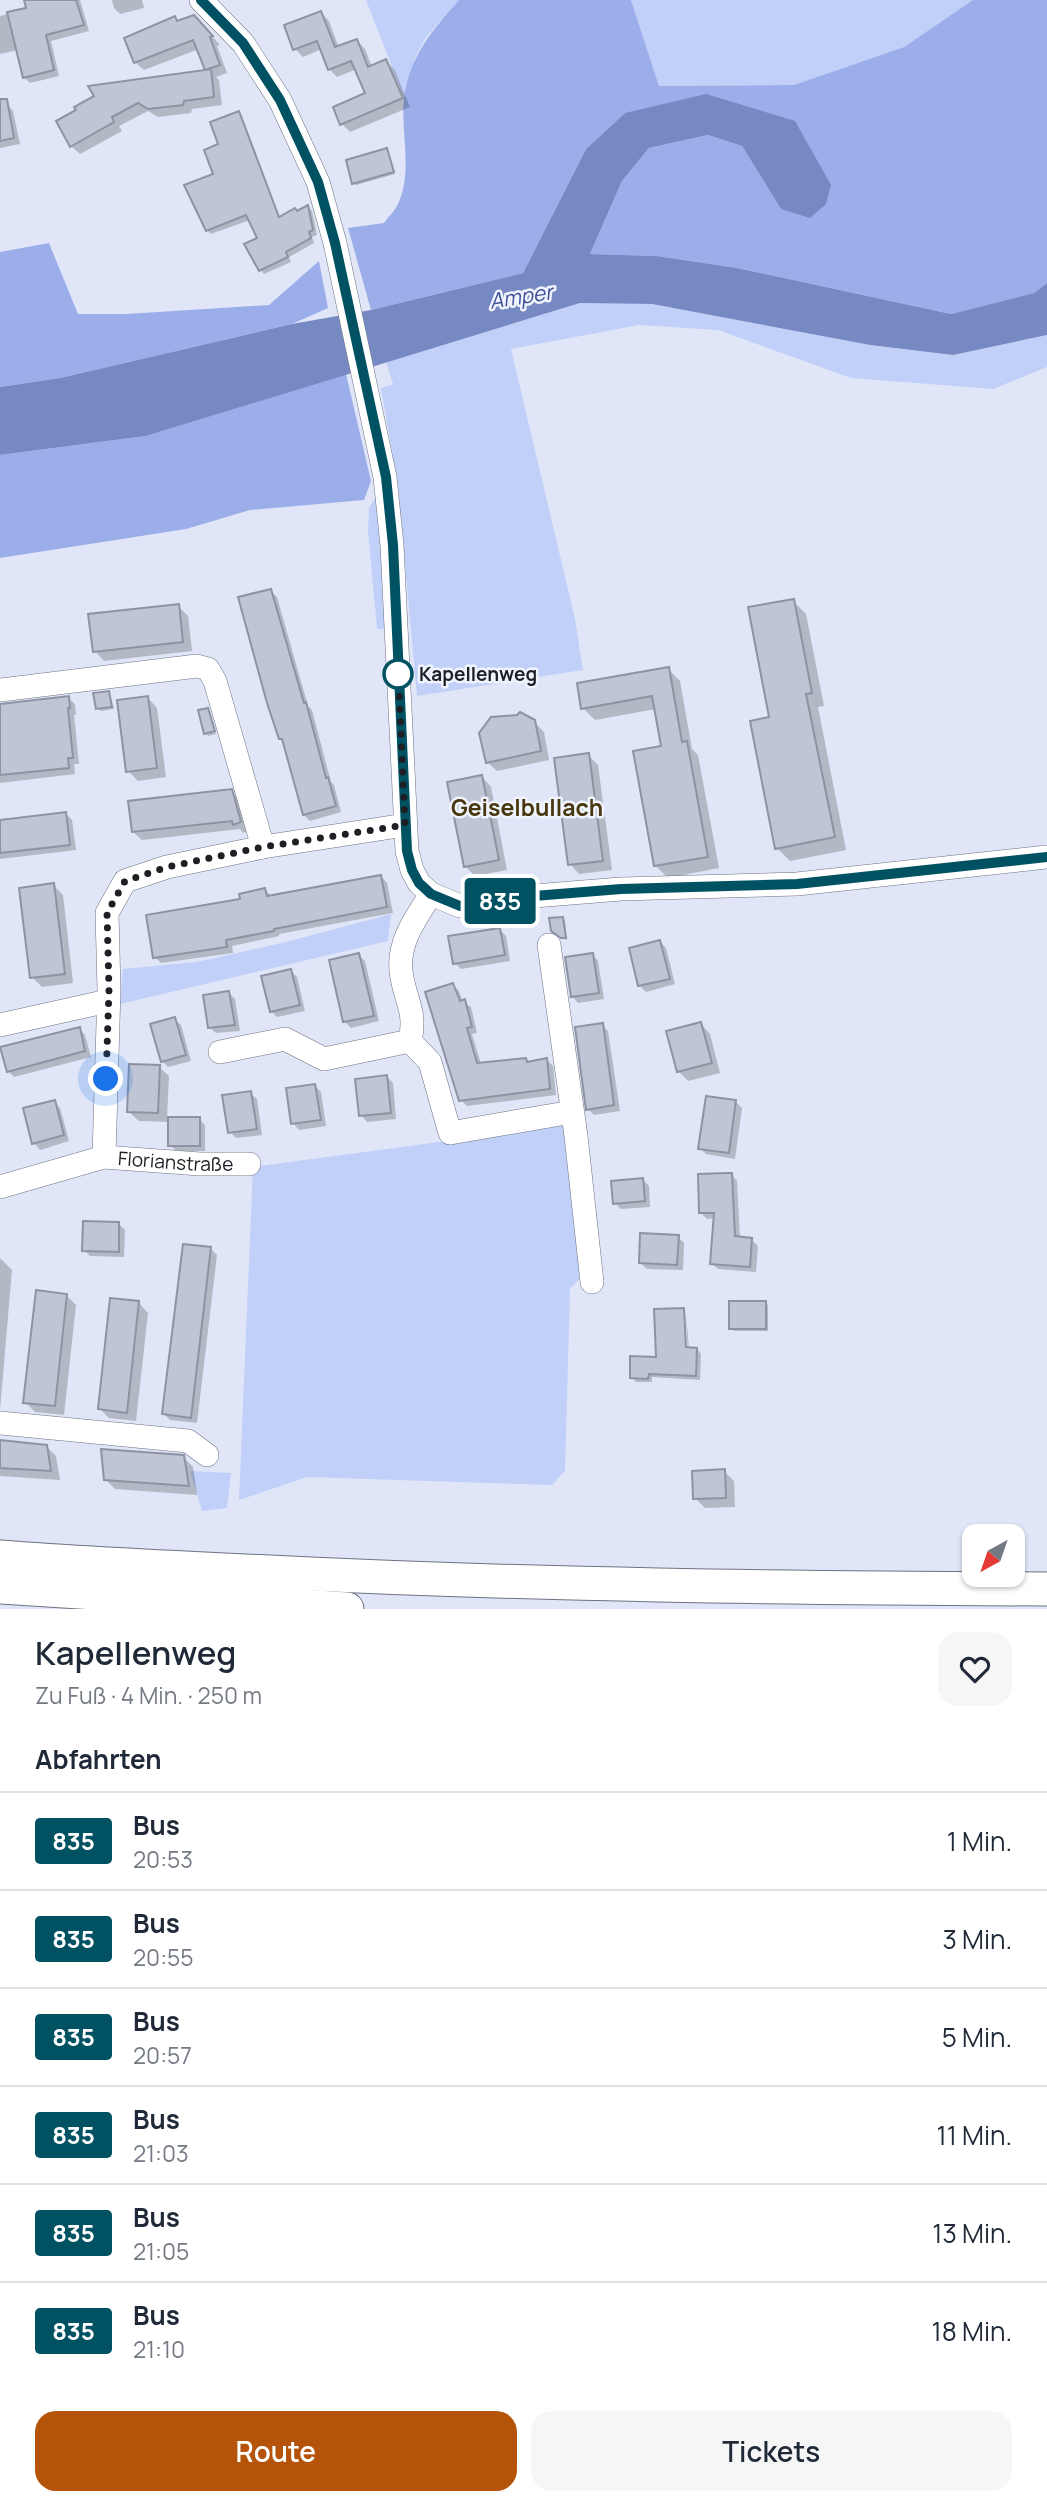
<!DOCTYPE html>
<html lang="de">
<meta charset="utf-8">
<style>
:root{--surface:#fff;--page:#f6f6f7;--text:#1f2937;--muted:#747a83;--line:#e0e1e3;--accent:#b45309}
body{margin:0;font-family:Manrope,sans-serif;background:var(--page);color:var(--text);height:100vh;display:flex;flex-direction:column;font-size:26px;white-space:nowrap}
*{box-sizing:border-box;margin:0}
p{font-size:23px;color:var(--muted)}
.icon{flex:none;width:38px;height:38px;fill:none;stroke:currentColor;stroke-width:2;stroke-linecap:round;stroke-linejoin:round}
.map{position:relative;height:1609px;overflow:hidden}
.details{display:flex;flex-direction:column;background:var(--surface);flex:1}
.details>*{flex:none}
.badge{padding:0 14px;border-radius:5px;font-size:24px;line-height:46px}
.needle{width:46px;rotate:220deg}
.buttons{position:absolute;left:962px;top:1524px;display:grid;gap:14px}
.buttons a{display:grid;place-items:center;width:63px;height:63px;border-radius:14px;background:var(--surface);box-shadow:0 2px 5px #0004;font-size:35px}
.you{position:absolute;width:35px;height:35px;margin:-18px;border:5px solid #fff;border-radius:50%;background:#1a73e8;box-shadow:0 0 0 10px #1a73e833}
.map>.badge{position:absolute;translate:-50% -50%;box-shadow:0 0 0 4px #fff}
h2{padding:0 35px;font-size:26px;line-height:63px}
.round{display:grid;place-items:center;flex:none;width:74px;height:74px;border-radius:21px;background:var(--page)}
.headline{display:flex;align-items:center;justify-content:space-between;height:119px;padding:0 35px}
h1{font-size:33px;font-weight:600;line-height:52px}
.cta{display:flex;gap:14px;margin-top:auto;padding:14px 35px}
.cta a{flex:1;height:80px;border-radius:21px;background:var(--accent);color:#fff;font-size:28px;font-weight:600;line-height:80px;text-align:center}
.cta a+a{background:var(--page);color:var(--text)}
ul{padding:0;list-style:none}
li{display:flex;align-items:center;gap:21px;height:98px;padding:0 35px;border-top:2px solid var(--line)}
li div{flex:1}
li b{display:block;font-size:26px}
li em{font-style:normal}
li .badge{min-width:77px;font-weight:700;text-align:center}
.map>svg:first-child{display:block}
.green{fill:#c1d0f9}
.forest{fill:#9baeea}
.water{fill:#7789c2}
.shadow{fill:#0003}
.building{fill:#bfc5d5;stroke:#8e93a3;stroke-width:2}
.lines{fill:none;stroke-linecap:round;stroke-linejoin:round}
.minor-casing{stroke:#6d7281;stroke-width:24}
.highway-casing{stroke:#6d7281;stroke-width:35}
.minor{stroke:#fff;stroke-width:23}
.highway{stroke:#fff;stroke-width:33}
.line-casing{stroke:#fff;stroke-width:16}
.line{stroke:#005262;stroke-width:10}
.walk{stroke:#1d1f25;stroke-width:7;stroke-dasharray:0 12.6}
.stop-dot{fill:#fff;stroke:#005262;stroke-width:3.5}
.labels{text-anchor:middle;stroke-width:5;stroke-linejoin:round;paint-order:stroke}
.stop-label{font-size:19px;font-weight:bold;fill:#1d1f25;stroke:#f0f4fe;text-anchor:start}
.street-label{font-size:19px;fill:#1d1f25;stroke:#f0f4fe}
.water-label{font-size:21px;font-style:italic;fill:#3d4f97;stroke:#f0f4fe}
.quarter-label{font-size:23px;font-weight:bold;fill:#47360e;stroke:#f0f4fe}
</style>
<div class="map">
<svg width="1047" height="1609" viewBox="0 0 1047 1609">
<rect width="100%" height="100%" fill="#e0e6f7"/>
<g class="green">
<path d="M 366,0 L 459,0 L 426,37 L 415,58 L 404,98 Z"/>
<path d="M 631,0 L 973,0 L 904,47 L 794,85 L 659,86 Z"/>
<path d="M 580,303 L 652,304 L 870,345 L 953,355 L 1047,335 L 1047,367 L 993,389 L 851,378 L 718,330 L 639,325 L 511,349 L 575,619 L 583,670 L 417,696 L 398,487 L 381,388 L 393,384 L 386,362 Z"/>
<path d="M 378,493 L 386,595 L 384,629 L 377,629 L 368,531 L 369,508 Z"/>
<path d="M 391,914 L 388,941 L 120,1004 L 123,969 L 197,962 L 286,942 Z"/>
<path d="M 567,1125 L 586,1273 L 570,1288 L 565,1471 L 552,1485 L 307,1477 L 239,1500 L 253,1167 Z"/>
<path d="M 190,1471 L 231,1473 L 227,1508 L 202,1511 Z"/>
</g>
<g class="forest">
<path d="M 459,0 L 631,0 L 659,86 L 794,85 L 904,47 L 973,0 L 1047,0 L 1047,283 L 1034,293 L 951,314 L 737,268 L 657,256 L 590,254 L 622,181 L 649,148 L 708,135 L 742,146 L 781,209 L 795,121 L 625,113 L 586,149 L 523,273 L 371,310 L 348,228 L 384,223 C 388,217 394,212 397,206 C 414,173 400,132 404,98 C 410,55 432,31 459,0 Z"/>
<path d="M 49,243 L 78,314 L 126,314 L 269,305 L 319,261 L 328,308 L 292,324 L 60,378 L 0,387 L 0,252 Z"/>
<path d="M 346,374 L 371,481 L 364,500 L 250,510 L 186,529 L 0,558 L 0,455 L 146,436 Z"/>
</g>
<path class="water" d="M 706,94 L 795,121 L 831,185 L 826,204 L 810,218 L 781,209 L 742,146 L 708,135 L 649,148 L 622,181 L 590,254 L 657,256 L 737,268 L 951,314 L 1034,293 L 1047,283 L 1047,335 L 953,355 L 870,345 L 652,304 L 580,303 L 146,436 L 0,455 L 0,387 L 60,378 L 292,324 L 371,310 L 523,273 L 586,149 L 625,113 Z"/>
<g class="shadow">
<path d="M 26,0 L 80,0 L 89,31 L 51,41 L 59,76 L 30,83 L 24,77 L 18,50 L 0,54 L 0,16 L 28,9 Z"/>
<path d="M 112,0 L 142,0 L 144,8 L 120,14 L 114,8 Z"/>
<path d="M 321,13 L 329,21 L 339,48 L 357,41 L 365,49 L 372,67 L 386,61 L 394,69 L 410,107 L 350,132 L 342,124 L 367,94 L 357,69 L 337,77 L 329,69 L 322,49 L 303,57 L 295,49 Z"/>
<path d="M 175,18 L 179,22 L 203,26 L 220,45 L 217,46 L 227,73 L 216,77 L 219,80 L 222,105 L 192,109 L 191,113 L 158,117 L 148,111 L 119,126 L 122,131 L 80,154 L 71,146 L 58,122 L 207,71 L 199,49 L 144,70 L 135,62 Z"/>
<path d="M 7,105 L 13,111 L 20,144 L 0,148 L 0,106 Z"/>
<path d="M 238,113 L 242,118 L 280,218 L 308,207 L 312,211 L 317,235 L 312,237 L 314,243 L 289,257 L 291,262 L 264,274 L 260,269 L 259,239 L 250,220 L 211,234 L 207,230 L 220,145 Z"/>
<path d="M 386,150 L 395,174 L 356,185 L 354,183 Z"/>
<path d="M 271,591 L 277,597 L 308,706 L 312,710 L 331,782 L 334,785 L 341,812 L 310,821 L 304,815 L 285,742 L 281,738 Z"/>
<path d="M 793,601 L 806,614 L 824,706 L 818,707 L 846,850 L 790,861 L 777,848 L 771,719 Z"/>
<path d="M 178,606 L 188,616 L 192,651 L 104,661 L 95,651 Z"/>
<path d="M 668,669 L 680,681 L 692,749 L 698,755 L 719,868 L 668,878 L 656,866 L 663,747 L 656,709 L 595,720 L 583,708 Z"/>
<path d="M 109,693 L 114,709 L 101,711 L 98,709 Z"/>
<path d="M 68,698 L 75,704 L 76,715 L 74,715 L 79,764 L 74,764 L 75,774 L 0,783 L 0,705 Z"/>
<path d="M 148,698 L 157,708 L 166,777 L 138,781 L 128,771 Z"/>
<path d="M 208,710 L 216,734 L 208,736 L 206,733 Z"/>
<path d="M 518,717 L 534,722 L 544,732 L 549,760 L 497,771 L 487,762 Z"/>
<path d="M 588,755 L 598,765 L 612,870 L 579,874 L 570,864 Z"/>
<path d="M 482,777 L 491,787 L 507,870 L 475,876 L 465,866 Z"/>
<path d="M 231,791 L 239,799 L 249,831 L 243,833 L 240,829 L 142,840 L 133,832 Z"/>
<path d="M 66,814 L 72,820 L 76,850 L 0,859 L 0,822 Z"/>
<path d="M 381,876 L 387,883 L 393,913 L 279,934 L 279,936 L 232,946 L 233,953 L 161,963 L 155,957 L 242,900 L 265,890 L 272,897 Z"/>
<path d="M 53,885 L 63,895 L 73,983 L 42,987 L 32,977 Z"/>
<path d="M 563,919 L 565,921 L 567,940 L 555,934 Z"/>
<path d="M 500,930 L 506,936 L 510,961 L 461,969 L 455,963 Z"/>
<path d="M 660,942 L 666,948 L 675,984 L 646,992 L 640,986 L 631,949 Z"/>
<path d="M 592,954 L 598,961 L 604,999 L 578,1003 L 572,996 Z"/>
<path d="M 358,955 L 365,961 L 379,1021 L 351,1028 L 345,1022 Z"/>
<path d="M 291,971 L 297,977 L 305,1011 L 277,1017 L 271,1011 Z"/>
<path d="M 453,985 L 459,991 L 463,1002 L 471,1007 L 477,1033 L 472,1034 L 481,1064 L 526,1060 L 529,1064 L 547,1060 L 553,1066 L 556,1095 L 467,1106 L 461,1100 Z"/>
<path d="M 229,993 L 235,999 L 240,1031 L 216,1033 L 209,1027 Z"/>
<path d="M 174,1019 L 181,1025 L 191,1061 L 168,1067 L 162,1061 Z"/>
<path d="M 701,1024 L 710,1034 L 720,1073 L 688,1081 L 678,1071 Z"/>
<path d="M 602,1025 L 608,1031 L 620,1111 L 594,1115 L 588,1109 Z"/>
<path d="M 79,1029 L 85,1035 L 91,1057 L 14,1077 L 8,1071 Z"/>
<path d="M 159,1067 L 169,1076 L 167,1119 L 199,1119 L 205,1125 L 205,1151 L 176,1151 L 170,1145 L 170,1122 L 139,1121 L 129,1112 Z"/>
<path d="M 387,1077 L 393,1083 L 396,1119 L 367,1122 L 361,1115 Z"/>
<path d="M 315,1086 L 321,1092 L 326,1126 L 299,1130 L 293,1123 Z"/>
<path d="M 250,1093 L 257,1099 L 262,1135 L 236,1138 L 230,1132 Z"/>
<path d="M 54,1102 L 60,1108 L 69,1141 L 40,1150 L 34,1143 Z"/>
<path d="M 736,1102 L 742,1108 L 735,1159 L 706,1154 L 700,1148 Z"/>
<path d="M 731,1174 L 737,1181 L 740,1239 L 752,1240 L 758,1246 L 756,1272 L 718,1269 L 712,1263 L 715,1218 L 707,1219 L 701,1213 Z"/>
<path d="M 643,1180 L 649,1186 L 650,1207 L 621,1209 L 615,1203 Z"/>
<path d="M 119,1224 L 125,1230 L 124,1257 L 90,1256 L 84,1250 Z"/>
<path d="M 678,1237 L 684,1243 L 683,1270 L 647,1269 L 640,1263 Z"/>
<path d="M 211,1249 L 217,1255 L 197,1423 L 170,1420 L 164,1414 Z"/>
<path d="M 0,1258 L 12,1270 L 0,1410 Z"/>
<path d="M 67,1296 L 76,1305 L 64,1415 L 35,1412 L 25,1402 Z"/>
<path d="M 139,1303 L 148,1313 L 136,1421 L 109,1418 L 100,1409 Z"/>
<path d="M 765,1303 L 768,1305 L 768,1331 L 734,1331 L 731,1328 Z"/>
<path d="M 683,1309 L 685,1312 L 682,1312 L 685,1356 L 688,1356 L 686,1312 L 689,1349 L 697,1349 L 701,1354 L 700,1380 L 652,1377 L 652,1382 L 636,1382 L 631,1377 L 658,1359 Z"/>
<path d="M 0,1442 L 46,1446 L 56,1456 L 60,1480 L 0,1476 Z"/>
<path d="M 183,1457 L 193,1467 L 197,1495 L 115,1489 L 106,1480 Z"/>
<path d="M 724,1471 L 734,1481 L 735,1507 L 705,1508 L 695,1498 Z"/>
</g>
<g class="building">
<path d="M 24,0 L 76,0 L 84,25 L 46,35 L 54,70 L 23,78 L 7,12 L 26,8 Z"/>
<path d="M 321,11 L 335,47 L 357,39 L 368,67 L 386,59 L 403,98 L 340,125 L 333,107 L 365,93 L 351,61 L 328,70 L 317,41 L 293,50 L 284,25 Z"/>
<path d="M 194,15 L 213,36 L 210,37 L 220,65 L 205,70 L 211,69 L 214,97 L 184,101 L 183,105 L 148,109 L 138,103 L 112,117 L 114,122 L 70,147 L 56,121 L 76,110 L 74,107 L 94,96 L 88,86 L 205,70 L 193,40 L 134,63 L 124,38 L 175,16 L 177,21 Z"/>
<path d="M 0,99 L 7,99 L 14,138 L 0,141 Z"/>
<path d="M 239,111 L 279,217 L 295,208 L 297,211 L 308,205 L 313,230 L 309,232 L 311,238 L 286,252 L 288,257 L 259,271 L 244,244 L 257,238 L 246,215 L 206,231 L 184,185 L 213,174 L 204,150 L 218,144 L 210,122 Z"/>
<path d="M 387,148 L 394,172 L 352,184 L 346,160 Z"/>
<path d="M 271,589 L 304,703 L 306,702 L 326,778 L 328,777 L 336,806 L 303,815 L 282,739 L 279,739 L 267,703 L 238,597 Z"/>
<path d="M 794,599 L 812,693 L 806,694 L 835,837 L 775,849 L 750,721 L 769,717 L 748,607 Z"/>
<path d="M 179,604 L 183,642 L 93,652 L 88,614 Z"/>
<path d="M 669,667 L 682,742 L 687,741 L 708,857 L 654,866 L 633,751 L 661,746 L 652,696 L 581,709 L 577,683 Z"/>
<path d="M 109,691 L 112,707 L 96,709 L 93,693 Z"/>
<path d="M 69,696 L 70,708 L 68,708 L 73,758 L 68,758 L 69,768 L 0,775 L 0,704 Z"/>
<path d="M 148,696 L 157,768 L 126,772 L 117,700 Z"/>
<path d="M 208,708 L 215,731 L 204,734 L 198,710 Z"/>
<path d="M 520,712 L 535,720 L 541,751 L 486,763 L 479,733 L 491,717 L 517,715 Z"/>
<path d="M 589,753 L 603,861 L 568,865 L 554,758 Z"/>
<path d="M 482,775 L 499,860 L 464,867 L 447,782 Z"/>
<path d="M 232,789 L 241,822 L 233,825 L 232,821 L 132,832 L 128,801 Z"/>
<path d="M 66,812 L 70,845 L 0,853 L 0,820 Z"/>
<path d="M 381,875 L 387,907 L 274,929 L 274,931 L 226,940 L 227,947 L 153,958 L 146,915 L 240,899 L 239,894 L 265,888 L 267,896 Z"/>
<path d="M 54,883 L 65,974 L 30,978 L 19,888 Z"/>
<path d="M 563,917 L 566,938 L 561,938 L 551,931 L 549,918 Z"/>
<path d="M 500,928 L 505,955 L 453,964 L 448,936 Z"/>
<path d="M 660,940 L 670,979 L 638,986 L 629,948 Z"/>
<path d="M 359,953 L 374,1016 L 343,1022 L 329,960 Z"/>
<path d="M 593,953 L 599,993 L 571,997 L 565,957 Z"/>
<path d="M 291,969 L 300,1005 L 270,1012 L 261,976 Z"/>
<path d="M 453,983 L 460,1001 L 465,999 L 472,1027 L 467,1028 L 477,1063 L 526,1058 L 527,1062 L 547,1058 L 550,1089 L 459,1101 L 425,992 Z"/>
<path d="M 229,991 L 235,1025 L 208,1028 L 203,995 Z"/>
<path d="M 175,1017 L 186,1055 L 161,1062 L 150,1024 Z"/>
<path d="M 701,1022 L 712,1063 L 677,1072 L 666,1031 Z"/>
<path d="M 603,1023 L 614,1105 L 586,1110 L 575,1027 Z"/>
<path d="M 80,1027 L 85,1051 L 7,1072 L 0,1047 Z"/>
<path d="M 129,1064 L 160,1065 L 158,1113 L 127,1112 Z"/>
<path d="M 387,1075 L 391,1113 L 359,1116 L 355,1079 Z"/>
<path d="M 315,1084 L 321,1120 L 291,1124 L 286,1088 Z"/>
<path d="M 251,1091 L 257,1129 L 228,1133 L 222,1095 Z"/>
<path d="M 706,1096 L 736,1100 L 729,1153 L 698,1149 Z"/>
<path d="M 55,1100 L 64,1135 L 32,1144 L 23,1108 Z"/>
<rect x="168" y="1117" width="32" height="29"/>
<path d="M 727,1173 L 732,1173 L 735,1236 L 752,1238 L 750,1267 L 710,1264 L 714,1213 L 699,1213 L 698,1174 Z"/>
<path d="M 643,1178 L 645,1201 L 613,1204 L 611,1181 Z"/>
<path d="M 83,1221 L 119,1222 L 119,1252 L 82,1251 Z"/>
<path d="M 640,1233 L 679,1235 L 677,1265 L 639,1263 Z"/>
<path d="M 183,1244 L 211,1247 L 191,1418 L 162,1414 Z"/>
<path d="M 36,1290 L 67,1294 L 55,1406 L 23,1403 Z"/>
<path d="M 110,1298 L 139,1301 L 127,1413 L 98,1409 Z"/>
<rect x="729" y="1301" width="37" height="28"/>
<path d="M 684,1308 L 686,1347 L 697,1348 L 696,1376 L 649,1374 L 648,1379 L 630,1378 L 630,1356 L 656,1357 L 654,1309 Z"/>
<path d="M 0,1440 L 47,1445 L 51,1471 L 0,1468 Z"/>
<path d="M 101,1449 L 184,1455 L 189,1486 L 104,1480 Z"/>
<path d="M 725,1469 L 726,1498 L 693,1499 L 692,1471 Z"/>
</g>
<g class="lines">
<g class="minor-casing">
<g id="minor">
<path d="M 201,0 L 243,43 L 280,100 L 318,182 L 335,243 L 385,477 L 392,545 L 407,851 L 412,870 L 419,883 L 431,894 L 460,906 L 534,896 L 621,889 L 797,884 L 1047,857"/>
<path d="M 0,690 L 197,666 L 208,669 L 215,681 L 263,847"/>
<path d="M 431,894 C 416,918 398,941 401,971 C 404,999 417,1010 410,1041 L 430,1062 L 450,1133 L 572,1112"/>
<path d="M 549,945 L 576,1136 L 592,1282"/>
<path d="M 0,1025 L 108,1001"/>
<path d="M 220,1052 L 285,1039 L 324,1059 L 410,1041"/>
<path d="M 104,1157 L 109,990 L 107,913 L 125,881 L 167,867 L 263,847 L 405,825"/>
<path id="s1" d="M 0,1187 L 104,1157 L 200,1164 L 249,1164"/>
<path d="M 0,1423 L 188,1441 L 207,1455"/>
</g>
</g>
<g class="highway-casing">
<g id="highway">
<path d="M 0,1557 C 90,1564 180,1568 269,1572 C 529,1585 788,1588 1047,1589"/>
<path d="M 0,1587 L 347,1609"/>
</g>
</g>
<use href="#minor" class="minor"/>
<use href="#highway" class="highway"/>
</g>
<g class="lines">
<g class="line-casing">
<path id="line" d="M 201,0 L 243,43 L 280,100 L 318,182 L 335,243 L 386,477 L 393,545 L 407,851 L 412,870 L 419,883 L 431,894 L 460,906 L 534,896 L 621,889 L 797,884 L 1047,857"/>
</g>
<use href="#line" class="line"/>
<path class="walk" d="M 106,1079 L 109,990 L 107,913 L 125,881 L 167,867 L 263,847 L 405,825 L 398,665 L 398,674"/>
</g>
<circle class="stop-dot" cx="398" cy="674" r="14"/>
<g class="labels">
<g class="stop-label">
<text x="419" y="681">Kapellenweg</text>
</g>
<g class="street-label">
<text dy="7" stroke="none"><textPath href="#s1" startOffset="180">Florianstraße</textPath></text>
</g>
<g class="water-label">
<text transform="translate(521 297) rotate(-9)" y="7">Amper</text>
</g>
<g class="quarter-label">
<text x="527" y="816">Geiselbullach</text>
</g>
</g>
</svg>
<div class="buttons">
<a><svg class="needle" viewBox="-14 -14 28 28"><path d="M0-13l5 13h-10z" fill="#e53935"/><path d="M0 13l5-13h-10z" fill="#747a83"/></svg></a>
</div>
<div class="you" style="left:106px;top:1079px"></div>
<b class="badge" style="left:500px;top:901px;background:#005262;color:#fff">835</b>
</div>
<section class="details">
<div class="headline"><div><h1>Kapellenweg</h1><p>Zu Fuß · 4 Min. · 250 m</p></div><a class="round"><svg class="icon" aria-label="heart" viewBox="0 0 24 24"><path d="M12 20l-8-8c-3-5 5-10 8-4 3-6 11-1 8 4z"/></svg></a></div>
<h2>Abfahrten</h2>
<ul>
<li><span class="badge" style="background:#005262;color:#fff">835</span><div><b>Bus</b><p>20:53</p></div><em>1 Min.</em></li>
<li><span class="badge" style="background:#005262;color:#fff">835</span><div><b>Bus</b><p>20:55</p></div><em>3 Min.</em></li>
<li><span class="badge" style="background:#005262;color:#fff">835</span><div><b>Bus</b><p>20:57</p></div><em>5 Min.</em></li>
<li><span class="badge" style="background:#005262;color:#fff">835</span><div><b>Bus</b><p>21:03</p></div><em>11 Min.</em></li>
<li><span class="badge" style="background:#005262;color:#fff">835</span><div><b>Bus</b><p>21:05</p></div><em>13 Min.</em></li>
<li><span class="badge" style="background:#005262;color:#fff">835</span><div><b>Bus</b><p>21:10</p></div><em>18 Min.</em></li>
</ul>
<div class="cta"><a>Route</a><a>Tickets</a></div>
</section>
